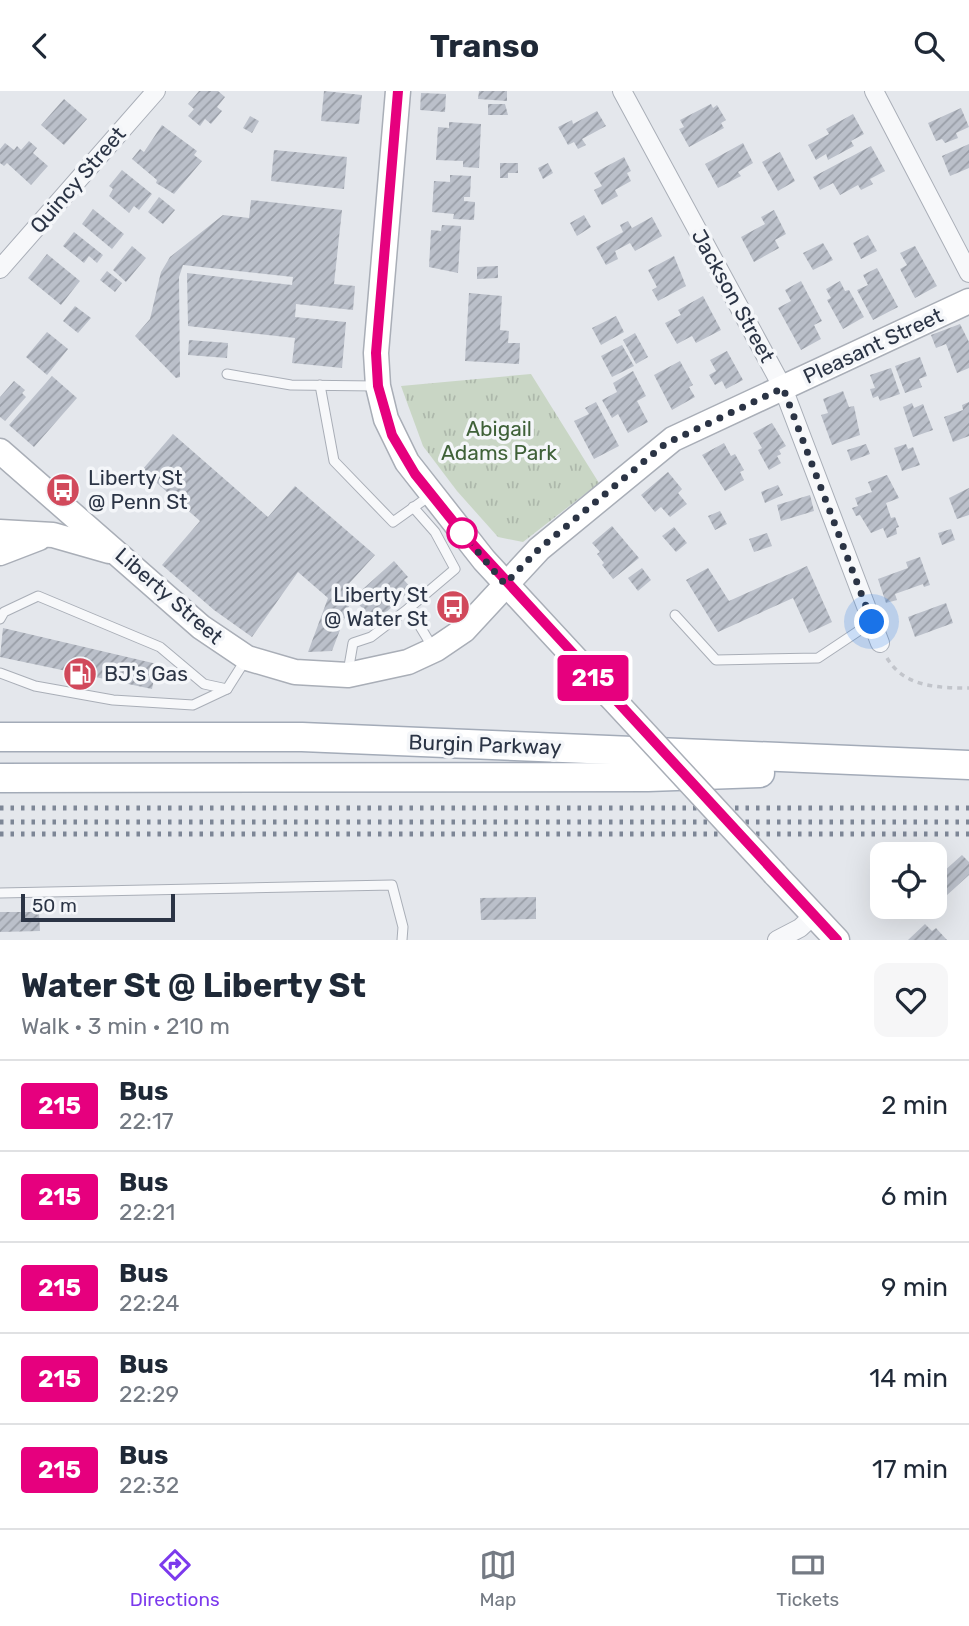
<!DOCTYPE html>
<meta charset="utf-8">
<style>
:root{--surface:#fff;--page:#f6f6f7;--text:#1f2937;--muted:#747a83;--line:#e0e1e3;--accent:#7c3aed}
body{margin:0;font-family:Rubik,sans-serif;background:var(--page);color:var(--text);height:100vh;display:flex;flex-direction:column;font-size:26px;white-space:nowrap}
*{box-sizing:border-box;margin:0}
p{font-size:23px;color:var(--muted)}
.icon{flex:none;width:38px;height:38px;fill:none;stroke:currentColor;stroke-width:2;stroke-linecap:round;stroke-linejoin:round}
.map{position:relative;height:849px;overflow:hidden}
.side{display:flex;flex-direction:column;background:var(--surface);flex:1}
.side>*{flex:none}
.badge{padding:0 14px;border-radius:5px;font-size:24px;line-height:46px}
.tools{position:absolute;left:870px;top:751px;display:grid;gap:14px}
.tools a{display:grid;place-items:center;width:77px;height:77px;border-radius:14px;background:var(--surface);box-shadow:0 7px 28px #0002;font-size:35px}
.scale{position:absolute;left:21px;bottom:18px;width:154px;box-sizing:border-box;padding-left:7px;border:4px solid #2b3445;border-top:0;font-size:19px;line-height:24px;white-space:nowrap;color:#2b3445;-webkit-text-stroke:5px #f4f6f9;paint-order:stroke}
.you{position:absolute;width:35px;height:35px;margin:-18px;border:5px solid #fff;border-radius:50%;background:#1a73e8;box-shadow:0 0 0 10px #1a73e833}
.map>.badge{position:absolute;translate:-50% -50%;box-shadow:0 0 0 4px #fff}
.round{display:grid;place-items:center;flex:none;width:74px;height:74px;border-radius:14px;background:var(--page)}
.headline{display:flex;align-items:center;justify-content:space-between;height:119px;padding:0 21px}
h1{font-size:33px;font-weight:700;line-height:52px}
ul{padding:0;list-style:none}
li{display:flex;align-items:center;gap:21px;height:91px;padding:0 21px;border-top:2px solid var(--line)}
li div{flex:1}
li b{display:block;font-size:26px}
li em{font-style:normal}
li .badge{min-width:77px;font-weight:700;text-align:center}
header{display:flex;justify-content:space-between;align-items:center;height:91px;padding:0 21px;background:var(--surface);font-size:32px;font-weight:700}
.tabs{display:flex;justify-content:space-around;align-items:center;height:98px;border-top:2px solid var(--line);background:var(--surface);font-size:19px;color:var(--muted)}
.tabs a{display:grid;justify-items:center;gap:4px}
.tabs .current{color:var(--accent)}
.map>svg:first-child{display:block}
.park{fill:url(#park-tufts)}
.building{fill:url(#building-hatch)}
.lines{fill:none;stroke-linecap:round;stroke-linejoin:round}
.lane-casing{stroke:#a9aeb7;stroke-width:11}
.street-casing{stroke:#a9aeb7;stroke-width:20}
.secondary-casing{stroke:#a9aeb7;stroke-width:27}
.primary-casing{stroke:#a3abb8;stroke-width:31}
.path{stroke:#c2c5cb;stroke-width:3.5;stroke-dasharray:5 5;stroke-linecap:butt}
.lane{stroke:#f7f8fa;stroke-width:9}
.street{stroke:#f7f8fa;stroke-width:18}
.secondary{stroke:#fff;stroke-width:24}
.primary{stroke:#fff;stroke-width:28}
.rail{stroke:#7d8696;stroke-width:5;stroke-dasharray:3.5 7;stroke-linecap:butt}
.secondary-bridge-casing{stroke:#a9aeb7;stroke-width:27;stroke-linecap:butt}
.secondary-bridge{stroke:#fff;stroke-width:24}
.line-casing{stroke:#fff;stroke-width:16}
.line{stroke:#e6007e;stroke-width:10}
.walk{stroke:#2b3445;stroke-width:7;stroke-dasharray:0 12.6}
.stop-dot{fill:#fff;stroke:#e6007e;stroke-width:3.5}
.labels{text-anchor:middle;stroke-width:7;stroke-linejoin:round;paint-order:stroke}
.street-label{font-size:21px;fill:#2b3445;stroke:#f4f6f9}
.park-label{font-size:21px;fill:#3f6138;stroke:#f4f6f9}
.poi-label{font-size:21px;fill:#2b3445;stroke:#f4f6f9;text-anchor:start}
</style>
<header><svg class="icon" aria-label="back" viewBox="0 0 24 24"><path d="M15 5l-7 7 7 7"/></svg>Transo<svg class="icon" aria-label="search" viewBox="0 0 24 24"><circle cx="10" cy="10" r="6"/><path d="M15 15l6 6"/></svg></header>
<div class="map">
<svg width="969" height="849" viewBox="0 0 969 849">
<defs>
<pattern id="park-tufts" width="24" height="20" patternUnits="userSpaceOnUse" patternTransform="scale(1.75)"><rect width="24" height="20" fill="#c9d6c5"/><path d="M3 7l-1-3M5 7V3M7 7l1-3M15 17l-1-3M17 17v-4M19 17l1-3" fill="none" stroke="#adb8ab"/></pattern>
<pattern id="building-hatch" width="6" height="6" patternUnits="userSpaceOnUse" patternTransform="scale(1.75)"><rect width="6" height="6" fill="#bbc0ca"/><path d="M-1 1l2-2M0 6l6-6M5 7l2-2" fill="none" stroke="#989da6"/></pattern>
</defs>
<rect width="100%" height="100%" fill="#e4e7ec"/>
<path class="park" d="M 531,283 L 599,392 L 523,451 L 498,446 L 457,400 L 423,355 L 401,295 Z"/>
<g class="building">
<path d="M 199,0 L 218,0 L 225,6 L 217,16 L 222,20 L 211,33 L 205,28 L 200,35 L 188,25 L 194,18 L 188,13 Z"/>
<path d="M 324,0 L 362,4 L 359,33 L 321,30 Z"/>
<path d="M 479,0 L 507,0 L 507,10 L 478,8 Z"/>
<path d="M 421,2 L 446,3 L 445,21 L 420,19 Z"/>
<path d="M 64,8 L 87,28 L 64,54 L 41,34 Z"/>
<path d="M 488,13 L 505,13 L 508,24 L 488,24 Z"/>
<path d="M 711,13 L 713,17 L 717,14 L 726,29 L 721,32 L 724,37 L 689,56 L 679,38 L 684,36 L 680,29 Z"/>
<path d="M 961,17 L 969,36 L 956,42 L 958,47 L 945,52 L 942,48 L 936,50 L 928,32 Z"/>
<path d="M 597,20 L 606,35 L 582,48 L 586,54 L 578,58 L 574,51 L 568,54 L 558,36 L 572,29 L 573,33 Z"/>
<path d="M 853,23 L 864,43 L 851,50 L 854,55 L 828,69 L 826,63 L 816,69 L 808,54 L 829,43 L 826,38 Z"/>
<path d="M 250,25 L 259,30 L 252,42 L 243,37 Z"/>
<path d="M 449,31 L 481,33 L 479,77 L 463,76 L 463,70 L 436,69 L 438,36 L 449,37 Z"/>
<path d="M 162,34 L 197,60 L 194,64 L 202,70 L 174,103 L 156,92 L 157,89 L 132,68 L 140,58 L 144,61 Z"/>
<path d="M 29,50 L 37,57 L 33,62 L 48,75 L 31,94 L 7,72 L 4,75 L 0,72 L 0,58 L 5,52 L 14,59 L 17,55 L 21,59 Z"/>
<path d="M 743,52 L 753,72 L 738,81 L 741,85 L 718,97 L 705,73 Z"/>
<path d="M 969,53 L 969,77 L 950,85 L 942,65 Z"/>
<path d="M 871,55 L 885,80 L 870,88 L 873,93 L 861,99 L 858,94 L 840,104 L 833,92 L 820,99 L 813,86 Z"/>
<path d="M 274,59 L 347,66 L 344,98 L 271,90 Z"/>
<path d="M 780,61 L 795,90 L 778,100 L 762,71 Z"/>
<path d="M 624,66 L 631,80 L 627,82 L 631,90 L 615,99 L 618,105 L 602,114 L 594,99 L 602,95 L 594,82 Z"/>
<path d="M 500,72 L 518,72 L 518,82 L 508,82 L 508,87 L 500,87 Z"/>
<path d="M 548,72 L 553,82 L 543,88 L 538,77 Z"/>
<path d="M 122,79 L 152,103 L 139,119 L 134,115 L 129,122 L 109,105 L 113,98 L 109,95 Z"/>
<path d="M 450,84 L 471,85 L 470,106 L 464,106 L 464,110 L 475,111 L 474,129 L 453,128 L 454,123 L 432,121 L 434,90 L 450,91 Z"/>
<path d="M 159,106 L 175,119 L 163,133 L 148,121 Z"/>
<path d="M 251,109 L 342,119 L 334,193 L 355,195 L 353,219 L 296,213 L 295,226 L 346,231 L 342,277 L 292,272 L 295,247 L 188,235 L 187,182 L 292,194 L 293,186 L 183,174 L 179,186 L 180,286 L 176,287 L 135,245 L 150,228 L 161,181 L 170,166 L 223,124 L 249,127 Z"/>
<path d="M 93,118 L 124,143 L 112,158 L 82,133 Z"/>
<path d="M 774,119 L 786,143 L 775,149 L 779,157 L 754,171 L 741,146 L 765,133 L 761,126 Z"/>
<path d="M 584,124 L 591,136 L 577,145 L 570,132 Z"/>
<path d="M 652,126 L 662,145 L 635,160 L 630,152 L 615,160 L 618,168 L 606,174 L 596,156 L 623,141 L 620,134 L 628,130 L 632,137 Z"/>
<path d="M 442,134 L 461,135 L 458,182 L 429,176 L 431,139 L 441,140 Z"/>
<path d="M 74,141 L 103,164 L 97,172 L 89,165 L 84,172 L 63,155 Z"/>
<path d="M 868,144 L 877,160 L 861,168 L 853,152 Z"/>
<path d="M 823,152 L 833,169 L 813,179 L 803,162 Z"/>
<path d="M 132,155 L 146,167 L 126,191 L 113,179 Z"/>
<path d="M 915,155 L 937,195 L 915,207 L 900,178 L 907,174 L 900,162 Z"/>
<path d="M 47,163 L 80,190 L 61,214 L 28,187 Z"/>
<path d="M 674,165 L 686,195 L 658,210 L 652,199 L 657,196 L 648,179 Z"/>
<path d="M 498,175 L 498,187 L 477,188 L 477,176 Z"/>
<path d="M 877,177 L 898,216 L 873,229 L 857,199 L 868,194 L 863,184 Z"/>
<path d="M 107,180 L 122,192 L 115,201 L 100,189 Z"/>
<path d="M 801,190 L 822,230 L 814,234 L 821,248 L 801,259 L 778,217 L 791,210 L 785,199 Z"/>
<path d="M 840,190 L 845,200 L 849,199 L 864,226 L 843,238 L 827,209 L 831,207 L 826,198 Z"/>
<path d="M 469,202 L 502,205 L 500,239 L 509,240 L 508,252 L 520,252 L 519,273 L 465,270 Z"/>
<path d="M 703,205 L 721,239 L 696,252 L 692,245 L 677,253 L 665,232 L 681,224 L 678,219 Z"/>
<path d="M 75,215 L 91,227 L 78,242 L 63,230 Z"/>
<path d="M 616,225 L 624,241 L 601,254 L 592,237 Z"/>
<path d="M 960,233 L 969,251 L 969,277 L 957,282 L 946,253 L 936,257 L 931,244 Z"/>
<path d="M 47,241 L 68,258 L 47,284 L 26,266 Z"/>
<path d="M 635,242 L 648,266 L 636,273 L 623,249 Z"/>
<path d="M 189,249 L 228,252 L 227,267 L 188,264 Z"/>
<path d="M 622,254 L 634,275 L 612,286 L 601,265 Z"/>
<path d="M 727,260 L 743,289 L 726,298 L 722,290 L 715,294 L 709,284 L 716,280 L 710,269 Z"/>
<path d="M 920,266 L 927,285 L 919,288 L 922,296 L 905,302 L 895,275 Z"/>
<path d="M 680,270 L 693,294 L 689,296 L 695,306 L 672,319 L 654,284 Z"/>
<path d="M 891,277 L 900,303 L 880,310 L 878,305 L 873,307 L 870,298 L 875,297 L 870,284 Z"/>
<path d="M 633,280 L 646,305 L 637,310 L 648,331 L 628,342 L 618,323 L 612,327 L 602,309 L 617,301 L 613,292 Z"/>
<path d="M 52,285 L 77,307 L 34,356 L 9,334 Z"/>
<path d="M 14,290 L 25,299 L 22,302 L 26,306 L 5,330 L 0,326 L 0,306 Z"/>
<path d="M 843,300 L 849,316 L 854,315 L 860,344 L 832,354 L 821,324 L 828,322 L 823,308 Z"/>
<path d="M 596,311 L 619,355 L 594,368 L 574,330 L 589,323 L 585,317 Z"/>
<path d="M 969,311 L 969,345 L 953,351 L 944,326 L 963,319 L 962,314 Z"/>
<path d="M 912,312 L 914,317 L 923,313 L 933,339 L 913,346 L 903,316 Z"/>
<path d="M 772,332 L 786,355 L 779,359 L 781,363 L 777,365 L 781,372 L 769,379 L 758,359 L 762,357 L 753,342 Z"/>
<path d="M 173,343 L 268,426 L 295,395 L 375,464 L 344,498 L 343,513 L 349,515 L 332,560 L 308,561 L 328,507 L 298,481 L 252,546 L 214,519 L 162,474 L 200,430 L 142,379 Z"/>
<path d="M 724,352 L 731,365 L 735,363 L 744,379 L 740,381 L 744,389 L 725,400 L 702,364 Z"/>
<path d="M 866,353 L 870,363 L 851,370 L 847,359 Z"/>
<path d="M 906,353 L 908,358 L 913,356 L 920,374 L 902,380 L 894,357 Z"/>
<path d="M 668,381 L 682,398 L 678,402 L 687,413 L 670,426 L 661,416 L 655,421 L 641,404 Z"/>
<path d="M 887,384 L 899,407 L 886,412 L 891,427 L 895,426 L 899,436 L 896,437 L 897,443 L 887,447 L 883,437 L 871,442 L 860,424 L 856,425 L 852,417 L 858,415 L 855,407 L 872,401 L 868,391 Z"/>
<path d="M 778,394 L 783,404 L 765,412 L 761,401 Z"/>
<path d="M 969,397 L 969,424 L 957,428 L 949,407 Z"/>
<path d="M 810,404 L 814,420 L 781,430 L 777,414 Z"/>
<path d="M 720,420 L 727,433 L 715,439 L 708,425 Z"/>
<path d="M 612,435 L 639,467 L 613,488 L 602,474 L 604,472 L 597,463 L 600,461 L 592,452 Z"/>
<path d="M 674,436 L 687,452 L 676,461 L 662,445 Z"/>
<path d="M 951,438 L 955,449 L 942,454 L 938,442 Z"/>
<path d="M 767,442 L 772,455 L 754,461 L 749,448 Z"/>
<path d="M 920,466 L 930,494 L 924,496 L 923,493 L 895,503 L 897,509 L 886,512 L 878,488 L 908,477 L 906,471 Z"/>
<path d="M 394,470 L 408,486 L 404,489 L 412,498 L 375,531 L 353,507 Z"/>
<path d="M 807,475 L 832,531 L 809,542 L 793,507 L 718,541 L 686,489 L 708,477 L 729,510 Z"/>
<path d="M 642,477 L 651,489 L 638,500 L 628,487 Z"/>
<path d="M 946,512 L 953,532 L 915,546 L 908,526 Z"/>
<path d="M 3,537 L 157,573 L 152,598 L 0,566 Z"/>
<path d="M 962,764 L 969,771 L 969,784 L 924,825 L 915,816 L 934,816 L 934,789 Z"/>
<path d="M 536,806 L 536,828 L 481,829 L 480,807 Z"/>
<path d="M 0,821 L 39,821 L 40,840 L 0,841 Z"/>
<path d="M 925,833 L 932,840 L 936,837 L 947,849 L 908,849 Z"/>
</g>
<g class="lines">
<g class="lane-casing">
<g id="lane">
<path d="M 227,283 L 291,294 L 376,295"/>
<path d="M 320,294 L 334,370 L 393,431 L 431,404"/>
<path d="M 413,416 L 435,441 L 455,478 L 409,517 L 433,557"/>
<path d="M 675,524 L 716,569 L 818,567 L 872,531"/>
<path d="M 0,528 L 4,521 L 38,505 L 160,556 L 204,593 L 227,598"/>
<path d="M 348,581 L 353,552 L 371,546 L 409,517"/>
<path d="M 0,582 L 35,595 L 113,609 L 193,614 L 227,598 L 246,568"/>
<path d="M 0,802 L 392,794 L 403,836 L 402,849"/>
</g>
</g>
<g class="street-casing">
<g id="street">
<path d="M 622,0 L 783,297 L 880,552"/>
<path d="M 874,0 L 969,182"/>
<path d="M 0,178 L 156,0"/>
<path d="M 777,849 L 800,837 L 814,824"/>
</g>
</g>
<g class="secondary-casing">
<g id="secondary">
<path d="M 398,0 L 376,262 L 378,295 L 386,328 L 407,371 L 484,469 L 610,605"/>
<path d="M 0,360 L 201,536 L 247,567 L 295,581 L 348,584 L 408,571 L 436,558 L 464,539 L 539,458 L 673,348 L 969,210"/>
<path d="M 0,441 L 53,444 L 109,460"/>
<path d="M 0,462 L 39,447"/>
<path d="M 775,783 L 837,849"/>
</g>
</g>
<g class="primary-casing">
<g id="primary">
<path d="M 0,646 L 302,646 L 969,674"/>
<path d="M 0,687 L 648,686 L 760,682"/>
</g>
</g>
<path class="path" d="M 887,567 C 904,596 938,597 969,597"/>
<use href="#lane" class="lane"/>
<use href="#street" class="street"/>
<use href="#secondary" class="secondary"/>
<use href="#primary" class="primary"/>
<g class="rail">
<path d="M 0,717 L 969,717"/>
<path d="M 0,731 L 969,731"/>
<path d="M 0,743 L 969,743"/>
</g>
<g class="secondary-bridge-casing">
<path id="secondary-bridge" d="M 610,605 L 775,783"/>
</g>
<use href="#secondary-bridge" class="secondary-bridge"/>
</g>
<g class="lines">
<g class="line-casing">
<path id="line" d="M 398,0 L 376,262 L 378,295 L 392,344 L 415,383 L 464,444 L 837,849"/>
</g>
<use href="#line" class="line"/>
<path class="walk" d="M 462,442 L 505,493 L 539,458 L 665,353 L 783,297 L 872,531"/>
</g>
<defs>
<g id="bus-disc" transform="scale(1.75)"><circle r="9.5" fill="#d1495b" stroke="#f4f6f9"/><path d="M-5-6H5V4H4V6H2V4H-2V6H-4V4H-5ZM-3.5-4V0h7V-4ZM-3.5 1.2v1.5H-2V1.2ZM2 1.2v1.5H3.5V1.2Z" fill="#fff"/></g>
<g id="fuel-disc" transform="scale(1.75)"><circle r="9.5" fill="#d1495b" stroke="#f4f6f9"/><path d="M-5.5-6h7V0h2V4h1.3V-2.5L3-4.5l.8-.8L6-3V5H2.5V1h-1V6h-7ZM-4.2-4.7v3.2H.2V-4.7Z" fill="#fff"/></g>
</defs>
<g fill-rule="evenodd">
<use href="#bus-disc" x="63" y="399"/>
<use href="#bus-disc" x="453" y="516"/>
<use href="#fuel-disc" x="80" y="583"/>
</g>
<circle class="stop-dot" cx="462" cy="442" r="14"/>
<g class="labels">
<g class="street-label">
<text transform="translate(78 89) rotate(-49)" y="7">Quincy Street</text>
<text transform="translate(733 205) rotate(61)" y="7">Jackson Street</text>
<text transform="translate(873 255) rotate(-25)" y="7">Pleasant Street</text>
<text transform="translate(169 505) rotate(41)" y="7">Liberty Street</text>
<text transform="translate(485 654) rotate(2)" y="7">Burgin Parkway</text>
</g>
<g class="park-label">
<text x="499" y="345">Abigail<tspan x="499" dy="24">Adams Park</tspan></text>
</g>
<g class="poi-label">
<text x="88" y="394">Liberty St<tspan x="88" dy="24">@ Penn St</tspan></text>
<text x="428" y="511" text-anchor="end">Liberty St<tspan x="428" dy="24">@ Water St</tspan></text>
<text x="104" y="590">BJ's Gas</text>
</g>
</g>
</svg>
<div class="tools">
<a><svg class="icon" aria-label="locate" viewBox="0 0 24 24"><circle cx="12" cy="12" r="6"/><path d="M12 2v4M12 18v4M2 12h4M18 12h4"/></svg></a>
</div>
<div class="scale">50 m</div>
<div class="you" style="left:872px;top:531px"></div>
<b class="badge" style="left:593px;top:587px;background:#e6007e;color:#fff">215</b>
</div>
<section class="side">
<div class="headline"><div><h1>Water St @ Liberty St</h1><p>Walk · 3 min · 210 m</p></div><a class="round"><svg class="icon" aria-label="heart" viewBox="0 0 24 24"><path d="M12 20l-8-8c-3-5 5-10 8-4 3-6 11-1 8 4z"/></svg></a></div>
<ul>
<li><span class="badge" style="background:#e6007e;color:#fff">215</span><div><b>Bus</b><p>22:17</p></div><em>2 min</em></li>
<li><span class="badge" style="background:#e6007e;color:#fff">215</span><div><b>Bus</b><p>22:21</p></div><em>6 min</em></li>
<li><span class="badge" style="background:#e6007e;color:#fff">215</span><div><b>Bus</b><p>22:24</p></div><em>9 min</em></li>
<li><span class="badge" style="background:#e6007e;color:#fff">215</span><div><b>Bus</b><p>22:29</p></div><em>14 min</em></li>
<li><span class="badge" style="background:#e6007e;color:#fff">215</span><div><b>Bus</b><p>22:32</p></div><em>17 min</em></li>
</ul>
</section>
<nav class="tabs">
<a class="current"><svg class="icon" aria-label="directions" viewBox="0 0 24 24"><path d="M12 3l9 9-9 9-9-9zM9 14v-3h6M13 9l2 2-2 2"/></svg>Directions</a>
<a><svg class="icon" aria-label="map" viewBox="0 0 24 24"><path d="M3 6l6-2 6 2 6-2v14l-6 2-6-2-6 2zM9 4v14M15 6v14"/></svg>Map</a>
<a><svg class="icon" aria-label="tickets" viewBox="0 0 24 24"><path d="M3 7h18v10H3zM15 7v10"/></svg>Tickets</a>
</nav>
